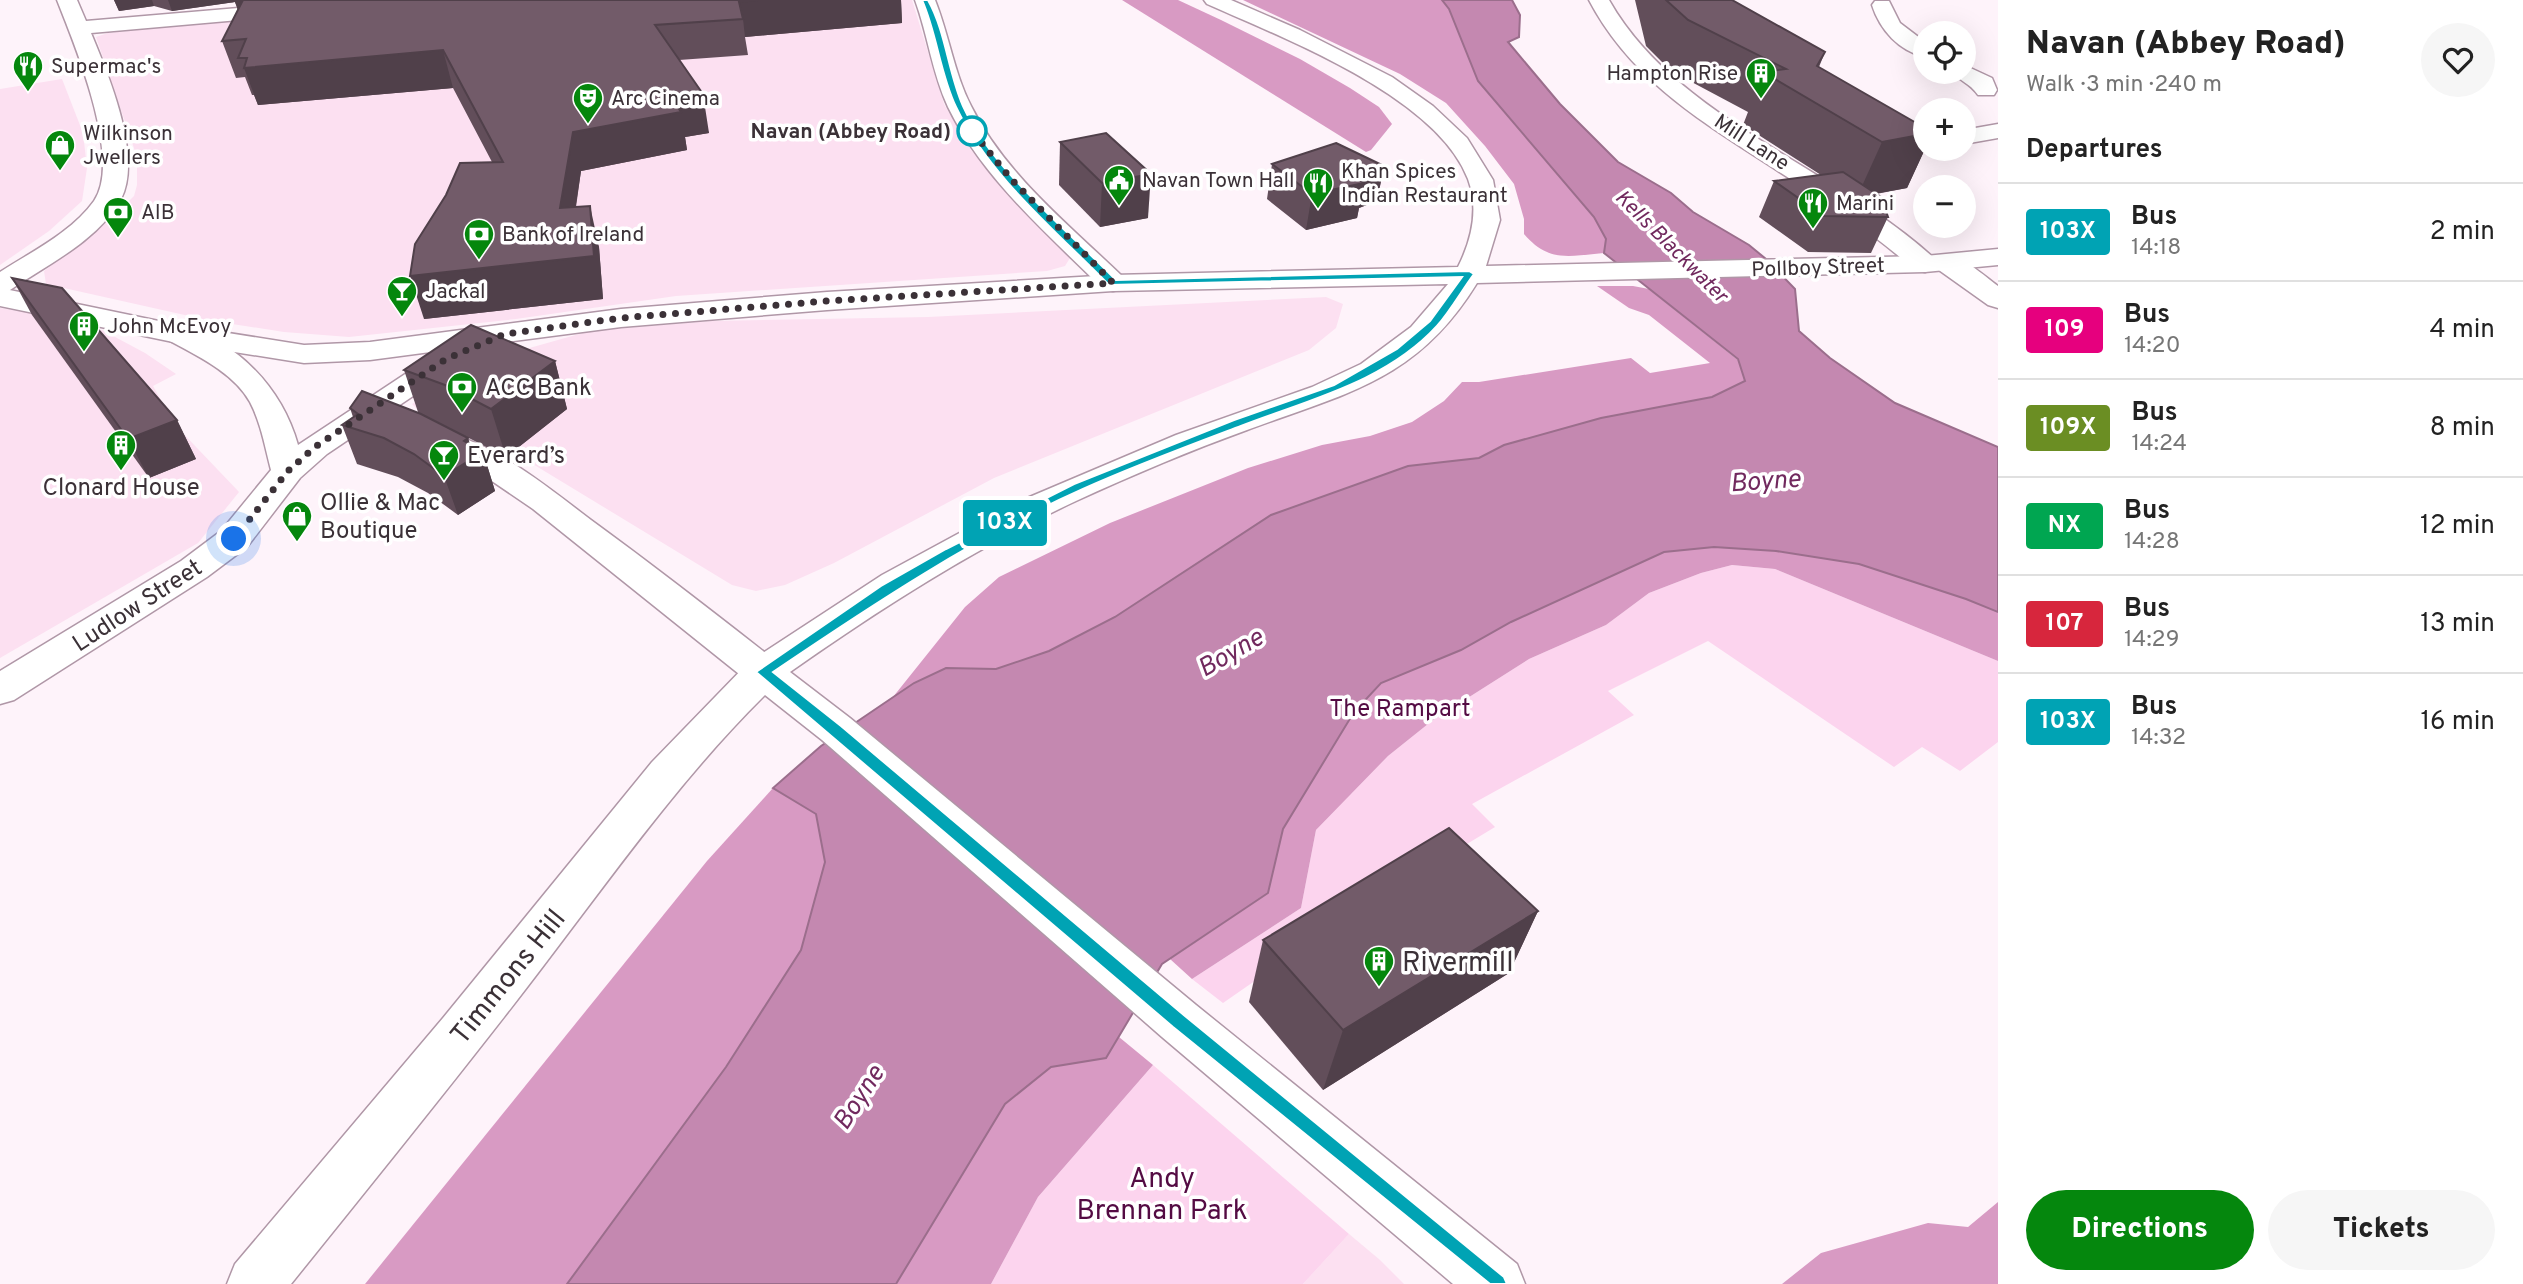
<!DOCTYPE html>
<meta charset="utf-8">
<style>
:root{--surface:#fff;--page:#f6f6f6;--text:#222;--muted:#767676;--line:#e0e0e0;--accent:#05870d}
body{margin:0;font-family:Overpass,sans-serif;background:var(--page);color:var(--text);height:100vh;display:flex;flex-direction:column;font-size:26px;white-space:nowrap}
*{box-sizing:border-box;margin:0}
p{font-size:23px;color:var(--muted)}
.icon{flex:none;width:38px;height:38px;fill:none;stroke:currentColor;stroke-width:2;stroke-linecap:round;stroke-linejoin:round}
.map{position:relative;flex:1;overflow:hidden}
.sheet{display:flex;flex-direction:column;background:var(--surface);width:525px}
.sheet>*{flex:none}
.badge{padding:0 14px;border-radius:5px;font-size:24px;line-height:46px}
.fabs{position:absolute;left:1913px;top:21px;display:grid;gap:14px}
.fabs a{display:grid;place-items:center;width:63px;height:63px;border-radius:50%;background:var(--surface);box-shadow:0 7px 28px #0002;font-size:35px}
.you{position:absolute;width:35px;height:35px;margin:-18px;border:5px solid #fff;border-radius:50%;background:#1a73e8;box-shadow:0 0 0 10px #1a73e833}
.map>.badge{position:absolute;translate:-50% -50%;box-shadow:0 0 0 4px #fff}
h2{padding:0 28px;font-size:26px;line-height:63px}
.round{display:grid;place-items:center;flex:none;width:74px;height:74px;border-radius:37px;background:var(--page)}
.overview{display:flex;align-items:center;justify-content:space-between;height:119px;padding:0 28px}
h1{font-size:33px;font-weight:800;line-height:52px}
.action{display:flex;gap:14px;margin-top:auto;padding:14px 28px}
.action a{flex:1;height:80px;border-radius:42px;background:var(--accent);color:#fff;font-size:28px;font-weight:800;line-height:80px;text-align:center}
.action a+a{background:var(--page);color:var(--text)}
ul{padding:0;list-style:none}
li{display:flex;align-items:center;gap:21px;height:98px;padding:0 28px;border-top:2px solid var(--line)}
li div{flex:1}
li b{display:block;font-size:26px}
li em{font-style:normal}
li .badge{min-width:77px;font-weight:700;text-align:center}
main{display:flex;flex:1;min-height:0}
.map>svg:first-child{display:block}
.built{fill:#fce0f1}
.green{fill:#fcd4ee}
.forest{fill:#d89ac3}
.water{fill:#c488b0;stroke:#9b6e8c;stroke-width:2}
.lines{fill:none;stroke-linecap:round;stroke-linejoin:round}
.minor-casing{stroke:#b097a7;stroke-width:3}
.major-casing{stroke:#b097a7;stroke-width:3}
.minor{fill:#fff;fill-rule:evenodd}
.major{fill:#fff;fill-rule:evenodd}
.wall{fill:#624e5a}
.shaded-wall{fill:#50404a}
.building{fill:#725b69;stroke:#50404a;stroke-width:2}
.line{fill:#00a3b4;stroke:#fff;stroke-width:2}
.walk{stroke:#3b3137;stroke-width:7;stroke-dasharray:0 12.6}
.stop-dot{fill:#fff;stroke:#00a3b4;stroke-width:3.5}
.labels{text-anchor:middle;stroke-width:7;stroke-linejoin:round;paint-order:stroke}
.far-poi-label{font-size:21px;fill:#3b3137;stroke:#fff;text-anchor:start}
.far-stop-label{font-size:21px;font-weight:bold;fill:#3b3137;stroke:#fff;text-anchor:end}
.far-street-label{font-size:21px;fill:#3b3137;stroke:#fff}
.far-water-label{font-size:21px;font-style:italic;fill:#71295e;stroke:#fff}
.poi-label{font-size:24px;fill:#3b3137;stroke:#fff;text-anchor:start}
.street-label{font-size:24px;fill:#3b3137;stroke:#fff}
.park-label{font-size:24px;fill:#540b43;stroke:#fff}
.water-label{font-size:26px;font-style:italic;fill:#71295e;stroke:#fff}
.near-poi-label{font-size:28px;fill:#3b3137;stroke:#fff;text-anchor:start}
.near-street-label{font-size:28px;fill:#3b3137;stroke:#fff}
.near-park-label{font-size:28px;fill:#540b43;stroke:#fff}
</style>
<main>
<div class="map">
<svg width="1998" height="1284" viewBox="0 0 1998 1284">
<rect width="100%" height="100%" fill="#fef3fa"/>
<g class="built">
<path d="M 477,0 L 912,0 L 944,104 L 971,150 L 1070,258 L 1065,266 L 1047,271 L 676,296 L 516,319 L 349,337 L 284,332 L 207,320 L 46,284 L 44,271 L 112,218 L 134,196 L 137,185 L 137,157 L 96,37 L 108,33 L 267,17 Z"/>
<path d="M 62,79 L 83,133 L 87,168 L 82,201 L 49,231 L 0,265 L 0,89 Z"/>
<path d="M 1326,297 L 1343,304 L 1336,328 L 1309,350 L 994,478 L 834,563 L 785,585 L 756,591 L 732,585 L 513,452 L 424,416 L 412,404 L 483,361 L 590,331 L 711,321 L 928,317 Z"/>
<path d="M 0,308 L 44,315 L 102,330 L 145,353 L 176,374 L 153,386 L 176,426 L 239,492 L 198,543 L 0,658 Z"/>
<path d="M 1349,1234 L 1380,1260 L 1404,1284 L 1303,1284 Z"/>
</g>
<g class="green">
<path d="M 1732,565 L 1775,569 L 1998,661 L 1998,742 L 1960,771 L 1922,747 L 1894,767 L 1708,641 L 1608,691 L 1634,715 L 1472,804 L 1495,827 L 1348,916 L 1223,1003 L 1192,979 L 1301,908 L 1316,830 L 1388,756 L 1433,720 L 1529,659 L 1606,625 L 1649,593 L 1701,573 Z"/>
<path d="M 1153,1065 L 1349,1234 L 1303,1284 L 991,1284 L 1038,1197 Z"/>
</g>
<g class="forest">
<path d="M 1122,0 L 1178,0 L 1221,20 L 1300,59 L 1350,88 L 1379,107 L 1392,124 L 1371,150 L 1366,152 Z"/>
<path d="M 1243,0 L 1442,0 L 1449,9 L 1478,81 L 1594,217 L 1606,239 L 1604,253 C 1569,256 1549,263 1524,234 L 1524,219 L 1514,184 L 1485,146 L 1446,103 L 1400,74 Z"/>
<path d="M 1597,286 L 1633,286 L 1649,289 L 1738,360 L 1745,381 L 1712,397 L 1601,418 L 1504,445 L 1479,458 L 1408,466 L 1271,515 L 1115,617 L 1049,651 L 996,669 L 946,668 L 893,697 L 965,607 L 999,577 L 1110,523 L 1248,468 L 1322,445 L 1370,436 L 1412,422 L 1444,401 L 1462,382 L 1479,382 L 1631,358 L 1650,373 L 1710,363 L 1649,315 L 1629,308 Z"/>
<path d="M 1714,547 C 1762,550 1812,553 1859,564 C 1906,575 1954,594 1998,612 L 1998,661 L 1775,569 L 1732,565 L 1701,573 L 1649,593 L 1606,625 L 1529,659 L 1433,720 L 1388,756 L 1316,830 L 1301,908 L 1192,979 L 1170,959 L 1268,893 L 1283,829 L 1354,712 L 1381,683 L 1461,650 L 1511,622 L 1664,552 Z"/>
<path d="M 773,788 L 816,814 L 825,862 L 801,950 L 726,1067 L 567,1284 L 365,1284 L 707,861 Z"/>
<path d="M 1119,1037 L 1153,1065 L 1038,1197 L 991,1284 L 896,1284 L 1005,1104 L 1051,1067 L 1106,1058 Z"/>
<path d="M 1998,1202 L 1998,1284 L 1782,1284 L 1821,1253 L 1928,1223 L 1968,1227 Z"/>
</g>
<path class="water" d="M 1442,0 L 1512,0 L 1520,15 L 1519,37 L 1508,42 L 1560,104 L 1618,162 L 1671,193 L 1693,212 L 1749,245 L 1766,259 L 1795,289 L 1799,331 L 1830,358 L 1895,403 L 1998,447 L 1998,612 L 1966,599 L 1859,564 L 1776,551 L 1714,547 L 1664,552 L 1511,622 L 1461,650 L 1381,683 L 1354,712 L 1283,829 L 1268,893 L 1162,964 L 1106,1058 L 1051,1067 L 1005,1104 L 896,1284 L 567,1284 L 726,1067 L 801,950 L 825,862 L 816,814 L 773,788 L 821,746 L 914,683 L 946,668 L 996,669 L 1049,651 L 1115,617 L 1271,515 L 1408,466 L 1479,458 L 1504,445 L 1601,418 L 1712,397 L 1745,381 L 1738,359 L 1604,253 L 1606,239 L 1594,217 L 1478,81 L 1449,9 Z"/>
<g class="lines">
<g class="minor-casing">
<g id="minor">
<path d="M 57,0 L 77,0 L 86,21 L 286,4 L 293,6 L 296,10 L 293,14 L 286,16 L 91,33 C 108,74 143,156 121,199 C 99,240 47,265 10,290 L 0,292 L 0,272 C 31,252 72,232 94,201 C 123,159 74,43 57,0 Z"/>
<path d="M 915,0 L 935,0 C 949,35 954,73 971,106 C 1005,174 1069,225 1123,277 L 1127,283 L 1123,289 L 1113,291 L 1103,289 C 1047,233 983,179 948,107 C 932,73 928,35 915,0 Z"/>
<path d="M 1589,0 L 1609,0 C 1676,119 1836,168 1935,259 C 1956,248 1981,274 1998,286 L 1998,308 L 1988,305 L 1936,268 L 1925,272 L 1915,270 C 1873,233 1828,203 1781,173 C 1706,124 1632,82 1589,0 Z"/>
<path d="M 1875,1 L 1889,1 L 1900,23 L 1925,42 L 1925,57 C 1899,51 1880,30 1872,5 Z"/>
<path d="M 1964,65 L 1992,78 L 1997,90 L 1994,95 L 1978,95 C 1969,82 1960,82 1953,72 L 1964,72 Z"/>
<path d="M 1998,124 L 1998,138 L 1964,144 L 1964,130 Z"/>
<path d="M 178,325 C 237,340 282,388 298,445 L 443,349 L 454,346 L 465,349 L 469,355 L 465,361 L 327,454 L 300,478 L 247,547 L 207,577 L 14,700 L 0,704 L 0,671 L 181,561 L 221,531 L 271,470 C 265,447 261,423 250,402 C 234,373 196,355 168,340 L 163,334 L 168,328 Z"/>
<path d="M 441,431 C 497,445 546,486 591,520 C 654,566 716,614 777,662 L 783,672 L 777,682 L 763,686 L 749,682 L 533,509 L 483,475 L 429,448 L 425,441 L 429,434 Z"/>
</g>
</g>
<g class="major-casing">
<path id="major" d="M 1204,0 L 1231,0 L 1300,30 L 1392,77 L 1433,106 L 1467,138 L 1493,180 L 1500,220 L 1486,266 L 1925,256 L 1998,249 L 1998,265 L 1925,272 L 1477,283 C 1417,381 1346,393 1247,430 C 1189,451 1132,475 1076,501 C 975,548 881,608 790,672 L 850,718 L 1196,1005 L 1517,1264 L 1525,1284 L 1453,1284 L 1162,1037 L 822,740 L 765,695 C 682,777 615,872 544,965 C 462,1073 376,1178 291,1284 L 227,1284 L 235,1264 L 443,1018 L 652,762 L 749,662 L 882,575 L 1013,504 L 1176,435 L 1312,387 L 1361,364 L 1411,327 L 1448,284 L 1113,291 L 827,310 L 621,327 L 370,360 L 304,363 L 178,343 L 0,306 L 0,288 L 178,325 L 304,345 L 370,342 L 621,309 L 827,292 L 1113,275 L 1458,267 C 1472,239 1479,209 1468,179 C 1436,96 1283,38 1207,4 Z"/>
</g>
<use href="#minor" class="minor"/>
<use href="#major" class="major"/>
</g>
<g class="wall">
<path d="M 114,0 L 901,0 L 902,23 L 745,37 L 748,55 L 679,60 L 709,133 L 685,137 L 687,150 L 581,171 L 576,207 L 599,247 L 603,299 L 424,319 L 492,162 L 453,88 L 258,105 L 254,95 L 252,95 L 245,77 L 236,78 L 222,41 L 238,10 L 235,2 L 172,11 L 154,6 L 119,11 Z"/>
<path d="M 1635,0 L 1732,0 L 1825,52 L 1819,67 L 1925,149 L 1907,188 L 1876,194 L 1888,217 L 1871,253 L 1808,252 L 1759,217 L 1774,181 L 1821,175 L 1743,125 L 1748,112 L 1671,71 L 1646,46 Z"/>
<path d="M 1060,142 L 1148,218 L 1100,227 L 1059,185 Z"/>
<path d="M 1272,164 L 1384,166 L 1377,201 L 1359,208 L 1357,218 L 1306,230 L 1267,199 Z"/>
<path d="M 12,278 L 177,420 L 196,459 L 149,478 L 32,315 Z"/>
<path d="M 555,361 L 567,409 L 506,457 L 461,434 L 468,438 L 470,445 L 483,452 L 495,491 L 458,515 L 428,493 L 398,477 L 357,464 L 342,425 L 353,417 L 350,408 L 418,412 L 404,370 Z"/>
<path d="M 1538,911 L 1509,973 L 1323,1090 L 1249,1002 L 1263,940 Z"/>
</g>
<g class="shaded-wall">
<path d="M 114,0 L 152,0 L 154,6 L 119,11 Z"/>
<path d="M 168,0 L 245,0 L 243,0 L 248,37 L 235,2 L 172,11 Z"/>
<path d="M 758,0 L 901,0 L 902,23 L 745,37 L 743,19 L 739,2 Z"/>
<path d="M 443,50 L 453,88 L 258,105 L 244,68 Z"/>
<path d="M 703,94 L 709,133 L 685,137 L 687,150 L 581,171 L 569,250 L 560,208 L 573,132 L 673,100 Z"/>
<path d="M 1925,134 L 1925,149 L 1907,188 L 1857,197 L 1882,142 Z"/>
<path d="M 1384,166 L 1377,201 L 1359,208 L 1357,218 L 1306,230 L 1312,194 Z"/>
<path d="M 1151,174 L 1148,218 L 1100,227 L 1102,183 Z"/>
<path d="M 590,206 L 599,247 L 603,299 L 424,319 L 410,276 Z"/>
<path d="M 555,361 L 567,409 L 506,457 L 491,409 Z"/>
<path d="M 177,420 L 196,459 L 149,478 L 128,439 Z"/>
<path d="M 468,438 L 474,457 L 483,452 L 495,491 L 458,515 L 444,476 L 464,441 Z"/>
<path d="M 1538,911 L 1509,973 L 1323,1090 L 1343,1030 Z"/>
</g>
<g class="building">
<path d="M 235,0 L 758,0 L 739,2 L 743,19 L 655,25 L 703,94 L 673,100 L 681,112 L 573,132 L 560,208 L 590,206 L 594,256 L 410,276 L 415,244 L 446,195 L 460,163 L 503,162 L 443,50 L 244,68 L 247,58 L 238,58 L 246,39 L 222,41 L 243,0 L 234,1 Z"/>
<path d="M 1666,0 L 1732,0 L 1825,52 L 1817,66 L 1925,128 L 1925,134 L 1882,142 L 1763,72 L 1786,69 L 1688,20 Z"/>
<path d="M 1106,133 L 1151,174 L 1102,183 L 1060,142 Z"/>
<path d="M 1336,143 L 1384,166 L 1356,177 L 1364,183 L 1312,194 L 1272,164 Z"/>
<path d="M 1843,172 L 1881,197 L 1888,217 L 1824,216 L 1774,181 Z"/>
<path d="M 12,278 L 62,288 L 177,420 L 128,439 Z"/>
<path d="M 471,325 L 555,361 L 491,409 L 445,385 L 404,370 Z"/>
<path d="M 362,391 L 421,414 L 468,438 L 464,441 L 483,452 L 444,476 L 414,454 L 384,438 L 342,425 L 358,414 L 350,408 Z"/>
<path d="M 1449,828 L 1538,911 L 1343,1030 L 1263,940 Z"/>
</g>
<path class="line" d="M 922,0 L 928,0 C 946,32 948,72 963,106 C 992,169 1067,230 1116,280 L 1469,271 L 1474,274 C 1462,290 1451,310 1437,326 C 1386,382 1308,400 1241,426 C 1188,446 1134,466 1083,489 C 973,538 872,605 773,672 L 841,726 L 1185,1016 L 1504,1277 L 1507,1284 L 1490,1284 L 1173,1027 L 756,672 L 881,586 L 946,549 L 1074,484 L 1234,420 L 1334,385 L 1397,349 L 1430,321 L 1462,277 L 1109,285 C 1057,232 988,175 956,107 C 940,74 937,34 922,0 Z"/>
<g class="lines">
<path class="walk" d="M 234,539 L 288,471 L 315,447 L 446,359 L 505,334 L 621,318 L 827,301 L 1113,283 L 1011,179 L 972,131"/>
</g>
<defs>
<g id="restaurant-pin" transform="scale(1.575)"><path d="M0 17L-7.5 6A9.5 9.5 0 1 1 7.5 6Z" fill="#05870d" stroke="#fff"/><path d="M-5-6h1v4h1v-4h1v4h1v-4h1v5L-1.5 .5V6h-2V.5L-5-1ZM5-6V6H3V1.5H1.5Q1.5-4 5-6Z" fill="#fff"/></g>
<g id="building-pin" transform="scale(1.575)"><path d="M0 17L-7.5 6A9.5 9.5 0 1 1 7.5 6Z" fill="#05870d" stroke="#fff"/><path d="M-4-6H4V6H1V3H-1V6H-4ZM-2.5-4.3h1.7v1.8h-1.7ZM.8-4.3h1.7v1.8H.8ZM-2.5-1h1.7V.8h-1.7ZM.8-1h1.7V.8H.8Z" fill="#fff"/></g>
<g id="theatre-pin" transform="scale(1.575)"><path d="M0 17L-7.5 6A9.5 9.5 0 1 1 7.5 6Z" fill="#05870d" stroke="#fff"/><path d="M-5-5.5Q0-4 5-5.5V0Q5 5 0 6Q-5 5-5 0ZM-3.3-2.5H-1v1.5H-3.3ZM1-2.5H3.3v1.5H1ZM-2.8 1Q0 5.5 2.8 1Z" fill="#fff"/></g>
<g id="shop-pin" transform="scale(1.575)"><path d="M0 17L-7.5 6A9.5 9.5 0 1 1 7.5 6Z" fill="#05870d" stroke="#fff"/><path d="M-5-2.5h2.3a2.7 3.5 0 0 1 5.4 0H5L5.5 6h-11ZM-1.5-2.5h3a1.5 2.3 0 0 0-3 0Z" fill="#fff"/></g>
<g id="civic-pin" transform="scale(1.575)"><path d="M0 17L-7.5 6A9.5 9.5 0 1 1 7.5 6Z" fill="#05870d" stroke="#fff"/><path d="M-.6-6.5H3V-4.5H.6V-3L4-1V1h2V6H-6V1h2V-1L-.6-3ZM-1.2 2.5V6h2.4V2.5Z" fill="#fff"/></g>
<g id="bank-pin" transform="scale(1.575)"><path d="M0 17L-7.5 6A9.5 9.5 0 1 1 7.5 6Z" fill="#05870d" stroke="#fff"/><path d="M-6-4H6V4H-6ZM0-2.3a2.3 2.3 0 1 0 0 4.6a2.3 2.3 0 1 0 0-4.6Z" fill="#fff"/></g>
<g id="bar-pin" transform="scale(1.575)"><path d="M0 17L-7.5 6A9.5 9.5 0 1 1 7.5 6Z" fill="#05870d" stroke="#fff"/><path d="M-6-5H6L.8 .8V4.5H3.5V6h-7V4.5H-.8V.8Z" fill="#fff"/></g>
</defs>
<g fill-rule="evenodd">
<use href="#restaurant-pin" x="28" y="66"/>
<use href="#building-pin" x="1761" y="73"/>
<use href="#theatre-pin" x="588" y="98"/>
<use href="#shop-pin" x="60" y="145"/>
<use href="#civic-pin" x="1119" y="180"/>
<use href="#restaurant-pin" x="1318" y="183"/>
<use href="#restaurant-pin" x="1813" y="203"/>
<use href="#bank-pin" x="118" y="212"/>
<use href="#bank-pin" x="479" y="234"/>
<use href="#bar-pin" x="402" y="291"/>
<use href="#building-pin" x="84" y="326"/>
<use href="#bank-pin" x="462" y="387"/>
<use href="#building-pin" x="121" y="445"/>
<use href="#bar-pin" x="444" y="455"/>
<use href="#shop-pin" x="297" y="516"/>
<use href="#building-pin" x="1379" y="961"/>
</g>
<circle class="stop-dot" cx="972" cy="131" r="14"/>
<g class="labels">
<g class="far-poi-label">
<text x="51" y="73">Supermac's</text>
<text x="1738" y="80" text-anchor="end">Hampton Rise</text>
<text x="611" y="105">Arc Cinema</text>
<text x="83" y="140">Wilkinson<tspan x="83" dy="24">Jwellers</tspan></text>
<text x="1341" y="178">Khan Spices<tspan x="1341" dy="24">Indian Restaurant</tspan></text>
<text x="1142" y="187">Navan Town Hall</text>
<text x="1836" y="210">Marini</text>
<text x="141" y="219">AIB</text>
<text x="502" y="241">Bank of Ireland</text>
<text x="425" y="298">Jackal</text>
<text x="107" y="333">John McEvoy</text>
</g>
<g class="far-stop-label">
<text x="951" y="138">Navan (Abbey Road)</text>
</g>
<g class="far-street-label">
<text transform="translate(1752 142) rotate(33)" y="7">Mill Lane</text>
<text transform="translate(1818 267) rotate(-2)" y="7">Pollboy Street</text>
</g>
<g class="far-water-label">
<text transform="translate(1672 246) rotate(45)" y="7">Kells Blackwater</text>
</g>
<g class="poi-label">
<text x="485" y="395">ACC Bank</text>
<text x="467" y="463">Everard’s</text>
<text x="121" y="495" text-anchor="middle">Clonard House</text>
<text x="320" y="510">Ollie &amp; Mac<tspan x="320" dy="28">Boutique</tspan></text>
</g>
<g class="street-label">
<text transform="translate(137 605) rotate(-33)" y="8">Ludlow Street</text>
</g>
<g class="park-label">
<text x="1400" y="716">The Rampart</text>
</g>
<g class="water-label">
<text transform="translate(1765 480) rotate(-4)" y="9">Boyne</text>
<text transform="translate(1230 652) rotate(-30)" y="9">Boyne</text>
<text transform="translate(858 1097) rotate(-57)" y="9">Boyne</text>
</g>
<g class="near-poi-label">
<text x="1402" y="971">Rivermill</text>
</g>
<g class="near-street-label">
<text transform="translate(507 976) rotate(-51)" y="10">Timmons Hill</text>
</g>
<g class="near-park-label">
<text x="1162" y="1187">Andy<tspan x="1162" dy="32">Brennan Park</tspan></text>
</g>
</g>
</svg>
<div class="fabs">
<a><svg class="icon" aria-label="locate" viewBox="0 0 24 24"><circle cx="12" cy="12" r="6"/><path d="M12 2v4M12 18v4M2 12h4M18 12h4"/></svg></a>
<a>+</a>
<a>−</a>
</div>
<div class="you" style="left:234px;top:539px"></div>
<b class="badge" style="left:1005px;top:523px;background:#00a3b4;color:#fff">103X</b>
</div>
<section class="sheet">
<div class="overview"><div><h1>Navan (Abbey Road)</h1><p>Walk · 3 min · 240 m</p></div><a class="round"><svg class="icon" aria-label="heart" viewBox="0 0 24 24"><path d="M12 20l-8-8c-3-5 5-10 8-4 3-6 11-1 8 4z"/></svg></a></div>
<h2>Departures</h2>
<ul>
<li><span class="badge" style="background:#00a3b4;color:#fff">103X</span><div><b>Bus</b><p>14:18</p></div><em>2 min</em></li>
<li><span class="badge" style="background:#e6007e;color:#fff">109</span><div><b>Bus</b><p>14:20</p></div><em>4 min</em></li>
<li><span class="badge" style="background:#6b8e23;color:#fff">109X</span><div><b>Bus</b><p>14:24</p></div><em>8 min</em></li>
<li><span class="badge" style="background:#00a651;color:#fff">NX</span><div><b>Bus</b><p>14:28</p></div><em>12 min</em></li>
<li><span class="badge" style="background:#d7263d;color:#fff">107</span><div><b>Bus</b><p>14:29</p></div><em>13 min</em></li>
<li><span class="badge" style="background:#00a3b4;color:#fff">103X</span><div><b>Bus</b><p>14:32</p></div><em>16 min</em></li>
</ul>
<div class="action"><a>Directions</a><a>Tickets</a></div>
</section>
</main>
